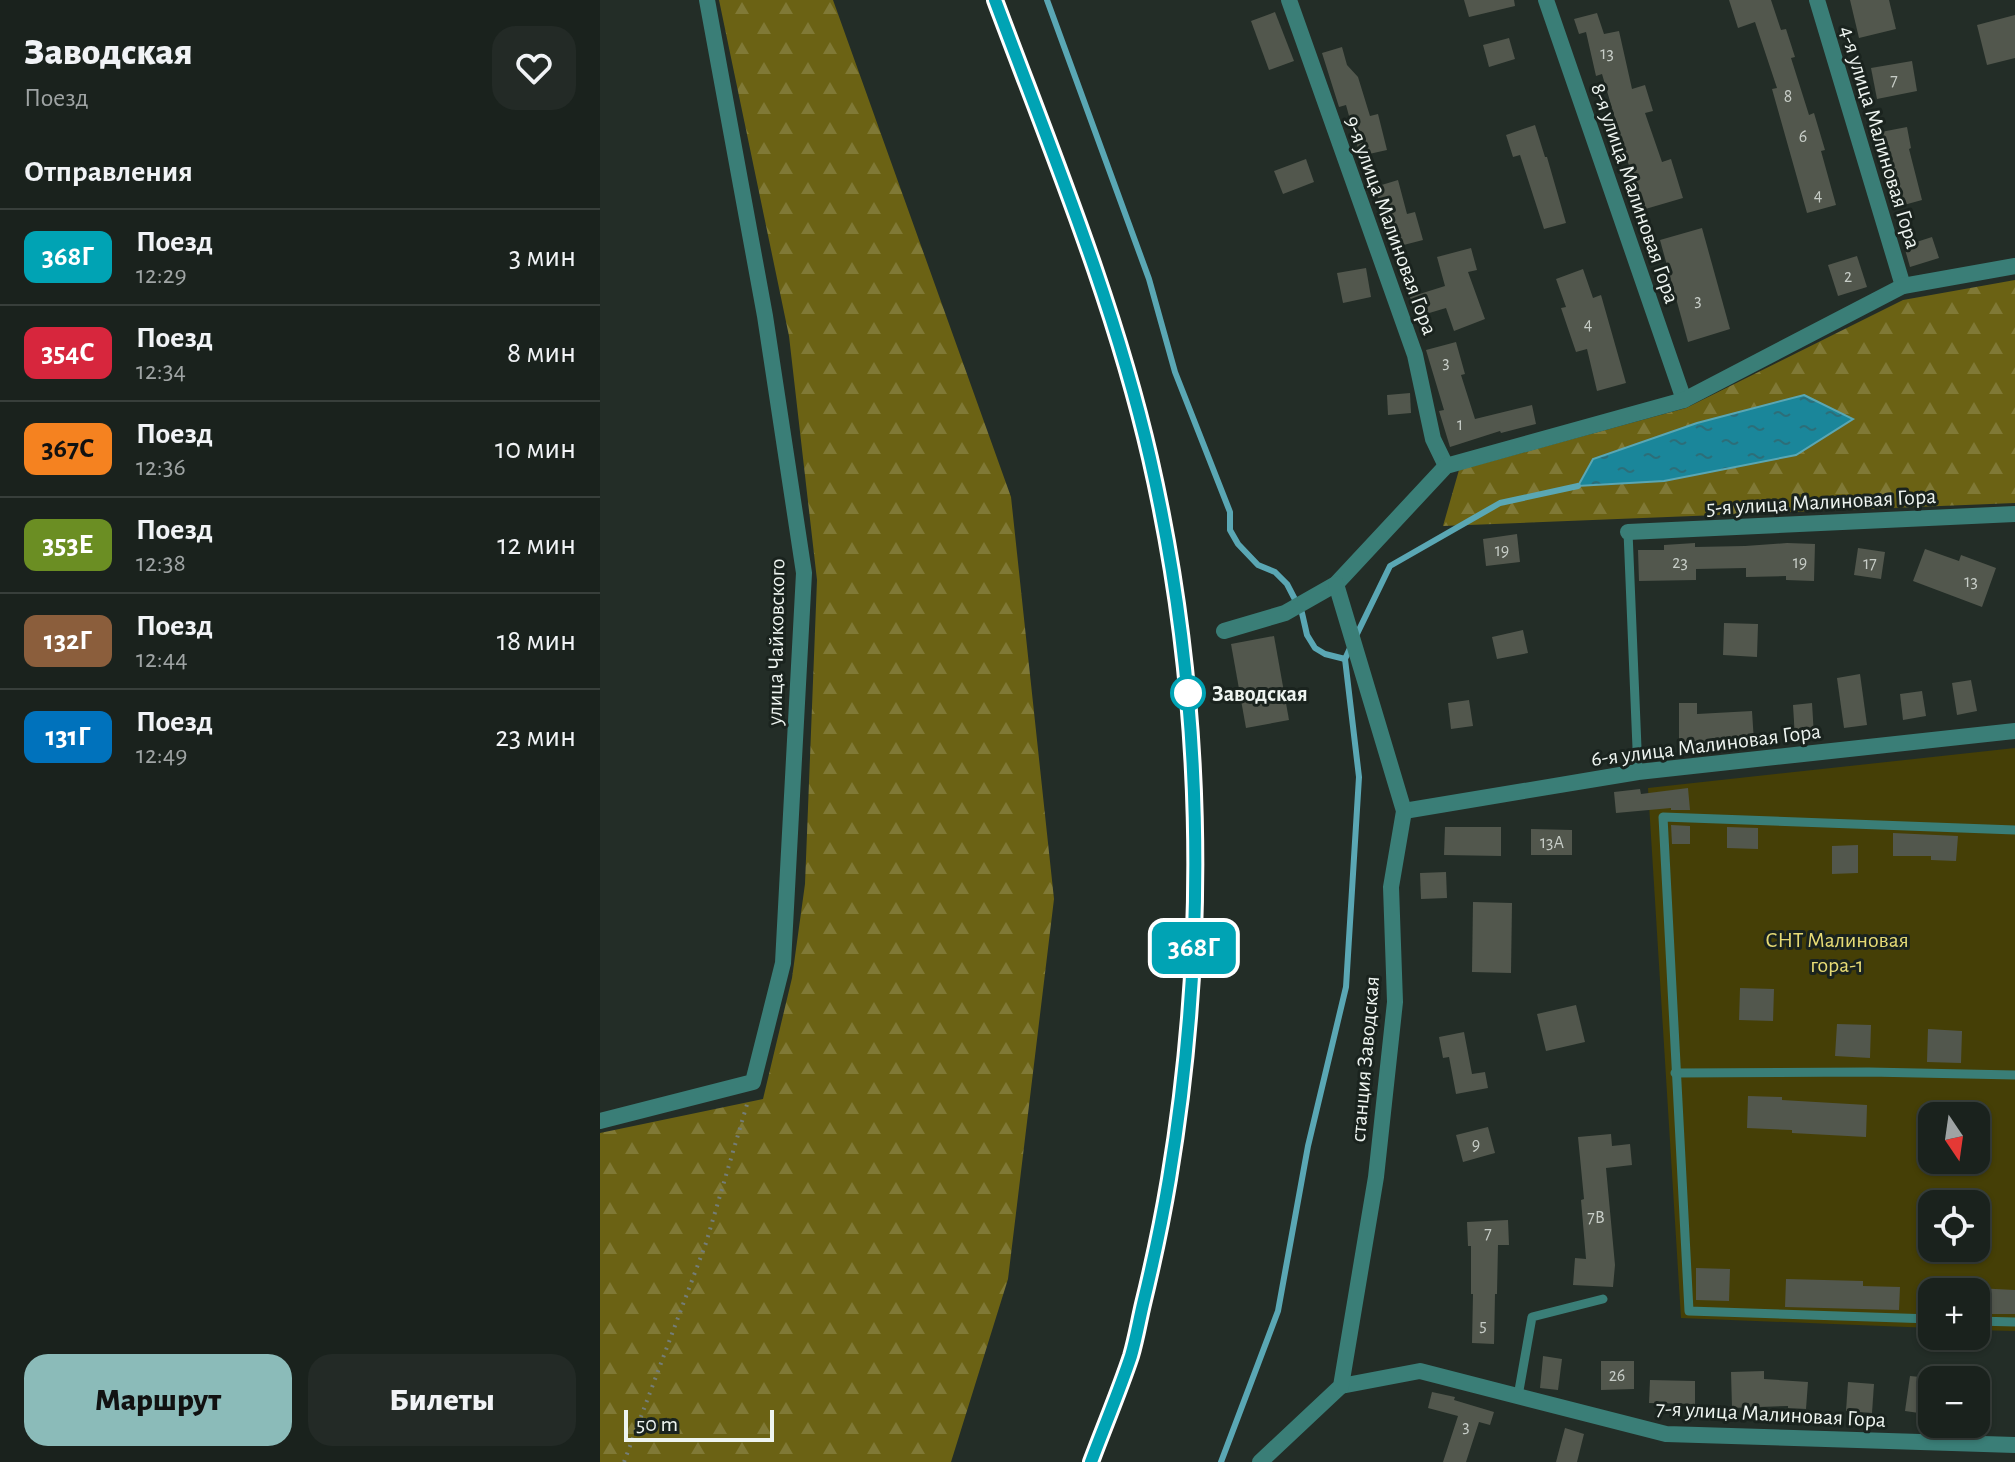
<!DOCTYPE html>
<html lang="ru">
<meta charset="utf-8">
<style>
:root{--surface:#1a221d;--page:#232a26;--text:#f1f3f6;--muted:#9fa4a4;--line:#383f3b;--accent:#8bbbb9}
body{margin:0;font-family:"Alegreya Sans",sans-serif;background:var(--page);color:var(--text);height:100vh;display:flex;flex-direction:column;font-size:30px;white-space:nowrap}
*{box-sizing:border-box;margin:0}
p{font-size:26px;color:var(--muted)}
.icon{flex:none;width:44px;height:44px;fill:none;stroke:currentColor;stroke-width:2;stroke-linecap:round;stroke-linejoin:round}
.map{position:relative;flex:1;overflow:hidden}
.side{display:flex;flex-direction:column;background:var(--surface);width:600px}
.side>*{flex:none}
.badge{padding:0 16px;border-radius:12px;font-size:28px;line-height:52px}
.needle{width:52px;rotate:167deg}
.buttons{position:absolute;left:1318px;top:1102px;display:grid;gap:16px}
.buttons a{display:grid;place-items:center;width:72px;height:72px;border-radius:16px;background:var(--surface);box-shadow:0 2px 6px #0004,0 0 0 2px var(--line);font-size:40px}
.scale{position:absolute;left:24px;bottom:20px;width:150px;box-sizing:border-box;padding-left:8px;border:4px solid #eef4f0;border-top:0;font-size:22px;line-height:28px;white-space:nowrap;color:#eef4f0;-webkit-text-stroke:6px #1a231e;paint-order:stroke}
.map>.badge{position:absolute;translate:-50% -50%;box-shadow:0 0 0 4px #fff}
h2{padding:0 24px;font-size:30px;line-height:72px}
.round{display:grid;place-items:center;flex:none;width:84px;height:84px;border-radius:24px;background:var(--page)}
.overview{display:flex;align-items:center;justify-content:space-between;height:136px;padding:0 24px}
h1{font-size:38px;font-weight:800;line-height:60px}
.cta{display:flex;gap:16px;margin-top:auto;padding:16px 24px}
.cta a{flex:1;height:92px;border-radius:24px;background:var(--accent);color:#111;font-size:32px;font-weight:800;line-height:92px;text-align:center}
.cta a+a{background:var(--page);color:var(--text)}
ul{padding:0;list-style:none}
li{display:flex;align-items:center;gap:24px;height:96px;padding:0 24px;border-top:2px solid var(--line)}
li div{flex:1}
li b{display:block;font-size:30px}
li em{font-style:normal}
li .badge{min-width:88px;font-weight:700;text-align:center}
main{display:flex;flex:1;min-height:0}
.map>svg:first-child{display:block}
.forest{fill:url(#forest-firs)}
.green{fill:#453f06;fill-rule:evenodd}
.water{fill:url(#water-ripples);stroke:#5aa7b4;stroke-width:2}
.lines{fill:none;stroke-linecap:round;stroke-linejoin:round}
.stream{stroke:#5aa7b4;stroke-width:6}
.building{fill:#52574d}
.path{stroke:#747d77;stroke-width:4;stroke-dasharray:2 6;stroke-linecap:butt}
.service{stroke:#3a7e77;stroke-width:9}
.minor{stroke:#3a7e77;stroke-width:16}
.rail{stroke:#b6bdb8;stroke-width:6;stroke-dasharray:14 14;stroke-linecap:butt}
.line-casing{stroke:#fff;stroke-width:18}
.line{stroke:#00a3b4;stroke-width:12}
.stop-dot{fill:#fff;stroke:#00a3b4;stroke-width:4}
.labels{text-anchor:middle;stroke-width:6;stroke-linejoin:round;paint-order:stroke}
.number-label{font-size:18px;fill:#c7cdc7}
.street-label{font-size:22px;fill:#eef4f0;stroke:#1a231e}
.stop-label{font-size:22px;font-weight:bold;fill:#eef4f0;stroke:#1a231e;text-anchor:start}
.park-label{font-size:22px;fill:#e7db75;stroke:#1a231e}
</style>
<main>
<section class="side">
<div class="overview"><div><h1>Заводская</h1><p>Поезд</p></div><a class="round"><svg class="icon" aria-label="heart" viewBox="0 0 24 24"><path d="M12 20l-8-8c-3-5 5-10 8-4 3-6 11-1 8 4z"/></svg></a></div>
<h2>Отправления</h2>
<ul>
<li><span class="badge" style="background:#00a3b4;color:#fff">368Г</span><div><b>Поезд</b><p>12:29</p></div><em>3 мин</em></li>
<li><span class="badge" style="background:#d7263d;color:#fff">354С</span><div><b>Поезд</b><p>12:34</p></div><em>8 мин</em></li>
<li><span class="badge" style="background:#f58220;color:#111">367С</span><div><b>Поезд</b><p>12:36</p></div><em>10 мин</em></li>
<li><span class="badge" style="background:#6b8e23;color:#fff">353Е</span><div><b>Поезд</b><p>12:38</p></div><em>12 мин</em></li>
<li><span class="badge" style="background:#8b5e3c;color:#fff">132Г</span><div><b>Поезд</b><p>12:44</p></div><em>18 мин</em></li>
<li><span class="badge" style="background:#0072bc;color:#fff">131Г</span><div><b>Поезд</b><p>12:49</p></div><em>23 мин</em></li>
</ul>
<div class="cta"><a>Маршрут</a><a>Билеты</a></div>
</section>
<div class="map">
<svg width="1415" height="1462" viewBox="0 0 1415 1462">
<defs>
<pattern id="forest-firs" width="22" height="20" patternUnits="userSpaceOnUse" patternTransform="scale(2)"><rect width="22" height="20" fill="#6b6214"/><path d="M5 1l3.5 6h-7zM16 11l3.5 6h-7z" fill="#807936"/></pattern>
<pattern id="water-ripples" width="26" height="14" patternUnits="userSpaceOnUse" patternTransform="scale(2)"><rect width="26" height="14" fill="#1a869a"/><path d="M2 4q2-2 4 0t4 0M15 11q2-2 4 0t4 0" fill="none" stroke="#2c6e79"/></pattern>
</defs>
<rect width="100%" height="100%" fill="#232d27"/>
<g class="forest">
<path d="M 119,0 L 233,0 L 411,497 L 454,899 L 408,1279 L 351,1462 L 0,1462 L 0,1133 L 163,1099 L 192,978 L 205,884 L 217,580 L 189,336 Z"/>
<path d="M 1415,280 L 1415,503 L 843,526 L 859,470 L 1086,408 L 1303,300 Z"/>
</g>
<path class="green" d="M 1415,748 L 1415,1331 L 1376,1330 L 1376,1292 L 1332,1292 L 1332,1328 L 1081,1318 L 1048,788 ZM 1332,1116 L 1376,1116 L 1376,1160 L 1332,1160 ZM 1332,1204 L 1376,1204 L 1376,1248 L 1332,1248 Z"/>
<path class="water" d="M 1204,395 L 1253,419 L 1196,455 L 1064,481 L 978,486 L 993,459 L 1097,423 Z"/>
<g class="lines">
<g class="stream">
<path d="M 447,0 L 549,279 L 575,372 L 630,512 L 630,530 L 638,544 L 658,565 L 675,572 L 687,584 L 702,613 L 707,635 L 715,648 L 725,654 L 745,659"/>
<path d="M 756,636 L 790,566 L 900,503 L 978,486"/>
<path d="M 621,1462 L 678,1311 L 708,1146 L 746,987 L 759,777 L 745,659 L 751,646"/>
</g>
</g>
<g class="building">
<path d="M 864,0 L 914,0 L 915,6 L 869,17 Z"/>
<path d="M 1129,0 L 1171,0 L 1181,30 L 1186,29 L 1195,57 L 1191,58 L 1209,115 L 1214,113 L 1225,150 L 1221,151 L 1236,205 L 1207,213 L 1172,89 L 1177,88 L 1155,22 L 1138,28 Z"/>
<path d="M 1250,0 L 1289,0 L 1296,29 L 1259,38 Z"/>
<path d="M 675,12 L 694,61 L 669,70 L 651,21 Z"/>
<path d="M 997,13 L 1004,34 L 1019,31 L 1032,89 L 1045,85 L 1053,111 L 1045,113 L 1062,162 L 1071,159 L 1083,198 L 1042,210 L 1002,74 L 996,76 L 986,32 L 979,34 L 974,19 Z"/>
<path d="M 1415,15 L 1415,58 L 1387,65 L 1377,25 Z"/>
<path d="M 909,38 L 915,59 L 889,67 L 883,45 Z"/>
<path d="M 742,47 L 747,65 L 758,77 L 770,116 L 778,114 L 787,150 L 760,156 L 746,105 L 739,107 L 722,53 Z"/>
<path d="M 1312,61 L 1317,91 L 1277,99 L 1271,68 Z"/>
<path d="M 935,125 L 945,157 L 947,157 L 966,223 L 944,229 L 920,155 L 913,157 L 906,135 Z"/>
<path d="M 1307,127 L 1311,148 L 1309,149 L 1322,200 L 1293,208 L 1286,182 L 1291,181 L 1281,132 Z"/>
<path d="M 706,159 L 714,182 L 683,194 L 674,171 Z"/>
<path d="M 798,180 L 807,214 L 815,212 L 823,240 L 792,248 L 775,187 Z"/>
<path d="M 1102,228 L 1130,329 L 1088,342 L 1060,240 Z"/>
<path d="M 1332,237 L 1339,258 L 1310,267 L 1304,246 Z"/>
<path d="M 871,248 L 877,270 L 868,272 L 885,319 L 854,331 L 846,308 L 816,317 L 810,297 L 845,286 L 837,257 Z"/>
<path d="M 1257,256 L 1267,287 L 1238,296 L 1228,265 Z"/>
<path d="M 766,268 L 771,297 L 743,303 L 737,273 Z"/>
<path d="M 983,269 L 993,298 L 1001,295 L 1026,383 L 997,391 L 987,349 L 976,352 L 961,308 L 966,307 L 956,279 Z"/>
<path d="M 856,342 L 865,374 L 861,375 L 875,419 L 932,405 L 936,424 L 901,433 L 900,431 L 850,447 L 839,411 L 844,410 L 826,350 Z"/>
<path d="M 810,393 L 811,413 L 788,415 L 787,395 Z"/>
<path d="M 917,534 L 920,562 L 886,566 L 883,539 Z"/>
<path d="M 1095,543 L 1095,547 L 1145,546 L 1187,543 L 1215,544 L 1214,581 L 1186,580 L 1186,576 L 1146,577 L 1146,568 L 1096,569 L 1096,580 L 1039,581 L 1038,550 L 1064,550 L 1064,545 Z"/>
<path d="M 1258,548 L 1285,552 L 1281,579 L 1254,575 Z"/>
<path d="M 1325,549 L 1359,561 L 1361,555 L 1396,568 L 1382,607 L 1313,581 Z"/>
<path d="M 1124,623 L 1158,624 L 1157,657 L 1123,655 Z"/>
<path d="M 923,630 L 928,653 L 897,659 L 892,637 Z"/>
<path d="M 674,636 L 689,720 L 646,728 L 631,644 Z"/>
<path d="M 1260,674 L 1267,725 L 1244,728 L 1237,678 Z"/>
<path d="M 1371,680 L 1377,711 L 1357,715 L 1352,683 Z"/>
<path d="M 1322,691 L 1326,716 L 1303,720 L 1300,694 Z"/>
<path d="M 869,700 L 873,726 L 851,729 L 848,703 Z"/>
<path d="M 1079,703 L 1097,703 L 1097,714 L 1152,711 L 1154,742 L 1079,746 Z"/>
<path d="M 1212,703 L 1214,736 L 1195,738 L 1193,705 Z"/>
<path d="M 1088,788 L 1090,810 L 1071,810 L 1071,808 L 1016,813 L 1014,792 L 1040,789 L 1041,794 Z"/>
<path d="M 1071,825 L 1090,826 L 1090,844 L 1072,844 Z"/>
<path d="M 845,827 L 901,827 L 901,856 L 844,855 Z"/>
<path d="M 1127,827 L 1158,828 L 1158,849 L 1127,848 Z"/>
<path d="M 931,829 L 972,830 L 972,855 L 931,855 Z"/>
<path d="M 1293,833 L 1358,836 L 1356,861 L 1331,860 L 1331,856 L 1293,856 Z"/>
<path d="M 1258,845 L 1258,873 L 1232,874 L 1232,846 Z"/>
<path d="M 846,872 L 847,898 L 821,899 L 820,873 Z"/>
<path d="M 873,902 L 912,903 L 911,973 L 872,972 Z"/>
<path d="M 1140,988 L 1174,989 L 1173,1021 L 1139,1020 Z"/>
<path d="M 976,1005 L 985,1042 L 946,1051 L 937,1014 Z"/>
<path d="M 1237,1024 L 1271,1025 L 1270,1058 L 1235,1056 Z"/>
<path d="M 1328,1029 L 1362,1031 L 1361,1063 L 1327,1062 Z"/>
<path d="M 864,1032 L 872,1074 L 885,1072 L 888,1088 L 856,1094 L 849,1057 L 843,1058 L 839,1037 Z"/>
<path d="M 1148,1096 L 1182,1097 L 1182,1100 L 1267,1105 L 1266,1137 L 1192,1133 L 1192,1130 L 1147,1128 Z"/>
<path d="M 888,1127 L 895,1153 L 863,1162 L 856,1135 Z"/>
<path d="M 1011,1134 L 1012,1146 L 1030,1144 L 1032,1165 L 1006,1168 L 1015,1265 L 1013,1287 L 973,1285 L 975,1258 L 986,1259 L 981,1200 L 984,1199 L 978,1137 Z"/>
<path d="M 908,1220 L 909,1245 L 898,1245 L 897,1294 L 895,1294 L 894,1344 L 872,1343 L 873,1294 L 871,1294 L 871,1246 L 868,1246 L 867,1222 Z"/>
<path d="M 1096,1268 L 1130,1269 L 1129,1301 L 1096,1300 Z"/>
<path d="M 1186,1279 L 1263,1281 L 1263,1286 L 1300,1287 L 1299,1310 L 1185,1307 Z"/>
<path d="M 1376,1288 L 1415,1290 L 1415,1314 L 1376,1314 Z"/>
<path d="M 943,1356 L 962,1359 L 958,1390 L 940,1388 Z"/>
<path d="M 1001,1361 L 1034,1361 L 1034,1389 L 1001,1390 Z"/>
<path d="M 1164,1371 L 1164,1379 L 1208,1382 L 1206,1409 L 1188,1408 L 1188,1406 L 1132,1408 L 1131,1372 Z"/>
<path d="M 1310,1376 L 1330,1378 L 1326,1414 L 1305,1411 Z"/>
<path d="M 1050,1380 L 1095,1381 L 1095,1404 L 1049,1403 Z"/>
<path d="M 1248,1382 L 1274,1384 L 1272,1413 L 1246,1411 Z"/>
<path d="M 832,1392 L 855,1397 L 854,1400 L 894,1412 L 890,1425 L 879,1422 L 866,1462 L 843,1462 L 858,1416 L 828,1408 Z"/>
<path d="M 965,1428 L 984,1434 L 977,1462 L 956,1462 Z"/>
</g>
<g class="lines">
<path class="path" d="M 24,1462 L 106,1243 L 148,1101"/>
<g class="service">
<path d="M 1028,532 L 1038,772"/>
<path d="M 1075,1073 L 1269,1072 L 1415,1075"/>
<path d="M 1332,1319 L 1089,1311 L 1063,817 L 1415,830"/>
<path d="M 1376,1321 L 1415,1322"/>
<path d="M 918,1396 L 932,1317 L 1003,1299"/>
</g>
<g class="minor">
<path d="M 689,0 L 815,355 L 833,439 L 846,466"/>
<path d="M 946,0 L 1084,400"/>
<path d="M 1217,0 L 1303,286"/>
<path d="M 1028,532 L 1415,514"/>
<path d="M 624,631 L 685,613 L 736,584 L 846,466 L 1084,400 L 1303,286 L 1415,266"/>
<path d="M 804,811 L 1038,772 L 1415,731"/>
<path d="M 0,1121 L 153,1082 L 183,963 L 204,573 L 165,316 L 107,0"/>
<path d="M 741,1386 L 820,1371 L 1066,1434 L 1415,1445"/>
<path d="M 660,1462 L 741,1386 L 776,1177 L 795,1002 L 791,887 L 804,811 L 736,584"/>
</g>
<path class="rail" d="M 395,0 C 451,151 514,301 550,458 C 604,695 609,939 569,1179 C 562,1221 553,1263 543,1304 C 539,1321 536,1339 531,1356 C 519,1392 504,1427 491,1462"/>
</g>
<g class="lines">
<g class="line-casing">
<path id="line" d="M 395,0 C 451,150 514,301 550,458 C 604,695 609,939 569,1179 C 562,1221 553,1263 543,1304 C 539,1321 536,1339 531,1356 C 519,1392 504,1427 491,1462"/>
</g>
<use href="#line" class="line"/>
</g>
<circle class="stop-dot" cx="588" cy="693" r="16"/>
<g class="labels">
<g class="number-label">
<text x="1007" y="59">13</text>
<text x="1294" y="86">7</text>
<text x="1188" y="102">8</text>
<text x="1203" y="142">6</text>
<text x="1218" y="201">4</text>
<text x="1248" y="282">2</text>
<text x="1098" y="306">3</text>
<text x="988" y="330">4</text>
<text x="846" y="368">3</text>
<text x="860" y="430">1</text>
<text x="902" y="556">19</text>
<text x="1080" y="568">23</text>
<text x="1200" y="568">19</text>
<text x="1270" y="569">17</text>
<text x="1371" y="587">13</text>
<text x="952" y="848">13А</text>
<text x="876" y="1150">9</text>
<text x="996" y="1223">7В</text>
<text x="888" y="1239">7</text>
<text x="883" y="1331">5</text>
<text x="1017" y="1381">26</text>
<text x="866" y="1432">3</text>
</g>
<g class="street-label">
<text transform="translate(1281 137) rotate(73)" y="8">4-я улица Малиновая Гора</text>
<text transform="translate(1036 193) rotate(71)" y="8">8-я улица Малиновая Гора</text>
<text transform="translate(792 225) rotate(70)" y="8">9-я улица Малиновая Гора</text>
<text transform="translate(1221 501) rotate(-3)" y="8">5-я улица Малиновая Гора</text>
<text transform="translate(175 642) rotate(-89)" y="8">улица Чайковского</text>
<text transform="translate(1106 744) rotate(-7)" y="8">6-я улица Малиновая Гора</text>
<text transform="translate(764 1059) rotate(-85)" y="8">станция Заводская</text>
<text transform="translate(1171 1413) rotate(3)" y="8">7-я улица Малиновая Гора</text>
</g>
<g class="stop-label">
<text x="612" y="701">Заводская</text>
</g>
<g class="park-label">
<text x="1237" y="947">СНТ Малиновая<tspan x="1237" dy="25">гора-1</tspan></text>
</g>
</g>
</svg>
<div class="buttons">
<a><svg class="needle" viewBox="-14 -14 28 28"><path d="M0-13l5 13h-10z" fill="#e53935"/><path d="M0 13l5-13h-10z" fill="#9fa4a4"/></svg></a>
<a><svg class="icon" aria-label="locate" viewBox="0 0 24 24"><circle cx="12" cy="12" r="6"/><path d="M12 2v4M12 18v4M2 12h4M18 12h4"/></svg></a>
<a>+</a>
<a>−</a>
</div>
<div class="scale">50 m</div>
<b class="badge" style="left:594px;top:948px;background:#00a3b4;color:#fff">368Г</b>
</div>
</main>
